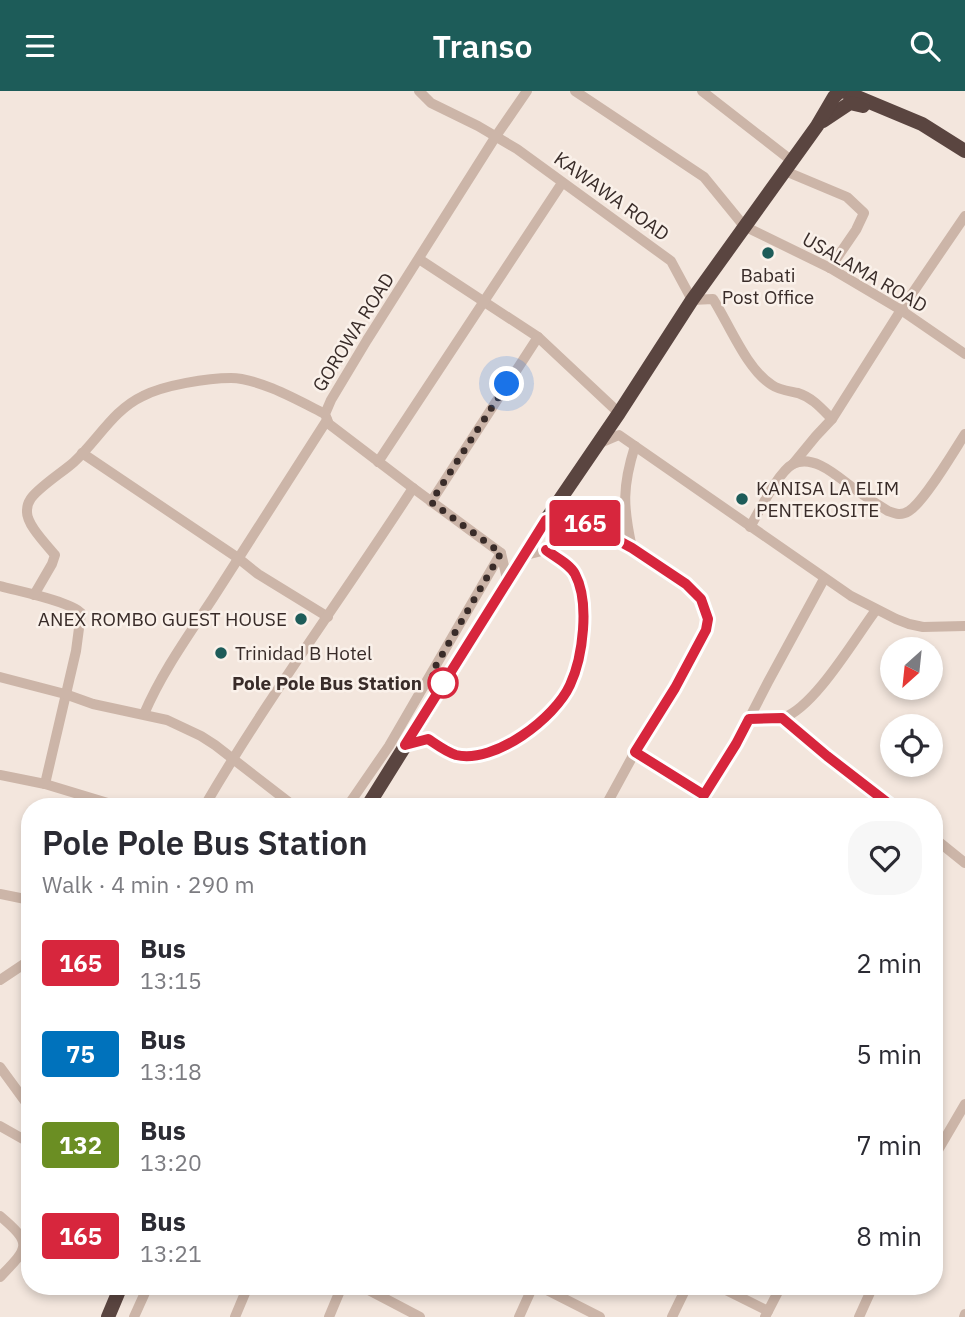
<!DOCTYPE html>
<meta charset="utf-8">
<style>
:root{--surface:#fff;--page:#f7f7f7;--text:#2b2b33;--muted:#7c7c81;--accent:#1d5c59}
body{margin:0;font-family:"IBM Plex Sans",sans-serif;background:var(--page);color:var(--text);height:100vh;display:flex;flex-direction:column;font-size:26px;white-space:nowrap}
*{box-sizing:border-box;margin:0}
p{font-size:23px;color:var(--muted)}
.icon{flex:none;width:38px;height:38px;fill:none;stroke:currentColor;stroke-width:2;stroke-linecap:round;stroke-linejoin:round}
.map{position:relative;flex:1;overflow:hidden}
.panel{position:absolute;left:21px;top:707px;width:922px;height:497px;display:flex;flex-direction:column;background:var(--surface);border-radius:28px;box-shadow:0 4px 10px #0003}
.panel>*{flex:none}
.badge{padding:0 14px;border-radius:5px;font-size:24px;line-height:46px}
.needle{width:46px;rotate:207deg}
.buttons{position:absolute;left:880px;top:546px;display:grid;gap:14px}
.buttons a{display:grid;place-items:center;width:63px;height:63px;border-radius:50%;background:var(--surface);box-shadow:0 4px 10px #0003;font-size:35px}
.you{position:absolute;width:35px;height:35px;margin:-18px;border:5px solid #fff;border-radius:50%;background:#1a73e8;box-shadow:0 0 0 10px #1a73e833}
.map>.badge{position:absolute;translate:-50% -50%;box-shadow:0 0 0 4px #fff}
.round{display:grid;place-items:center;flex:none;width:74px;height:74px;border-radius:28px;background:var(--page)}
.head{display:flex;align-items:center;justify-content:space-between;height:119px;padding:0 21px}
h1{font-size:33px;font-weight:600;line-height:52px}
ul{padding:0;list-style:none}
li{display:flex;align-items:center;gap:21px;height:91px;padding:0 21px}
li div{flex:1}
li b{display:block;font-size:26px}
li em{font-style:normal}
li .badge{min-width:77px;font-weight:700;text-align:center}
header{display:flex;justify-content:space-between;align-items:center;height:91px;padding:0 21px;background:var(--accent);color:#fff;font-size:32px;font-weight:600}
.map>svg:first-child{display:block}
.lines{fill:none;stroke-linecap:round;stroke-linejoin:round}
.minor{stroke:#ccb5a8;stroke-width:10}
.highway{stroke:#5a4540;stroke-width:14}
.line-casing{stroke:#fff;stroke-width:16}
.line{stroke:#d7263d;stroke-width:10}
.walk{stroke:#392c29;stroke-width:7;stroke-dasharray:0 12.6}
.poi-dot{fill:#1d5c59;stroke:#faf1ea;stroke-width:2.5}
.stop-dot{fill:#fff;stroke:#d7263d;stroke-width:3.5}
.labels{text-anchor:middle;stroke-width:5;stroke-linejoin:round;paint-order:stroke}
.street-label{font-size:19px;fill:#392c29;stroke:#faf1ea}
.poi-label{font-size:19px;fill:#392c29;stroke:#faf1ea;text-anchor:start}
.stop-label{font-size:19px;font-weight:bold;fill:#392c29;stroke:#faf1ea;text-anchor:end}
</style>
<header><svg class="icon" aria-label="menu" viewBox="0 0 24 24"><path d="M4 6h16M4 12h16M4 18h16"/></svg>Transo<svg class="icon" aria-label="search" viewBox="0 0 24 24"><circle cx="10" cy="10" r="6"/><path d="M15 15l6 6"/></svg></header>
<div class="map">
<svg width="965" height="1226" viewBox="0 0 965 1226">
<rect width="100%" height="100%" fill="#f3e6dd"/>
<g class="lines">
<g class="minor">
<path d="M 419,0 L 431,12 L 478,35 L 517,58 L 671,170 L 692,209 L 713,208 C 729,233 747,279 772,294 C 779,299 789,300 798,302 C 813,307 821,317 832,328"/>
<path d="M 575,0 L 704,86 L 744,135 L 830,177 L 901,219 L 965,263"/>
<path d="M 702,0 L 792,70"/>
<path d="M 785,80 L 847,106 L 864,122 L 856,139 L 830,177"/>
<path d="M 419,168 L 538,246 L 619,322"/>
<path d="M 598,353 L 619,344 L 851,505 L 896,528 L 909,533 L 923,536 L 965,535"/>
<path d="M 82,362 L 238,467 L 258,483 L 328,526"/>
<path d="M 378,371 L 562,92"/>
<path d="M 793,373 L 816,345 L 832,328 L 901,219 L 965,125"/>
<path d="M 431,411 L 538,246"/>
<path d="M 546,429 L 573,425 L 632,457 L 691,497 L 701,508 L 707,524 L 706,539 L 675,597 L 635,661 L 605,716"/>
<path d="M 750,436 C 759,421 778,381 793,373 C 815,362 840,388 856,399 C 866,406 877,413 888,420 C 896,423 901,425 909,420 C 924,411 954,360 965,343"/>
<path d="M 632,457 C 623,416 622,396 635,355"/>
<path d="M 507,488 L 501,462 L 413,397 L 329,333 L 325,323 L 331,309 L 367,249 L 496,45 L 527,0"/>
<path d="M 0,495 C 18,500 70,510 81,522 L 76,560 L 45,693"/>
<path d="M 34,504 L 52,473 L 55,464 C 46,453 26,433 27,420 C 27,416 28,412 30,409 C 36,398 63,381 74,371 C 98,349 113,319 143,305 C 164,294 208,287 231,287 C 259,287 301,311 325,323"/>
<path d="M 0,586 L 65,603 L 93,613 L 167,629 L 201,645 L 215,654 L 295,716"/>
<path d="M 144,623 C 162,581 188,545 213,507 C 251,448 289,389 327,329"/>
<path d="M 782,627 L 827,665 L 893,716"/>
<path d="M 749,628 C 760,628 772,630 783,627 C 815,616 855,547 876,519"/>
<path d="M 405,654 L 428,648 C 438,655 449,663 462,665 C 499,669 555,627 570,594 C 582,570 584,541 582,514 C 581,503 580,487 572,479 C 565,471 554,465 546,459 L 522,465"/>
<path d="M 635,661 L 704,704"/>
<path d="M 0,684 L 45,693 L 121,716"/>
<path d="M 204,716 C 268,606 344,504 413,397"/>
<path d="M 347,716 L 389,655 L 501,462"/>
<path d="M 696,716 L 736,653 L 768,591 L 824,488"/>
<path d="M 934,747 L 965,772"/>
<path d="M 0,803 L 30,809"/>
<path d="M 0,889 L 30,869"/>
<path d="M 0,976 L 30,1017"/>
<path d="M 0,1035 L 30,1052"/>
<path d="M 934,1066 L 965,1013"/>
<path d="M 0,1125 C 33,1153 29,1156 0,1186"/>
<path d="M 361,1195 L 420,1226"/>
<path d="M 539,1195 L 600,1226"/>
<path d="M 718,1195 L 768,1220"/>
<path d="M 134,1226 L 148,1195"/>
<path d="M 235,1226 L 248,1195"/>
<path d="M 329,1226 L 342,1195"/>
<path d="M 519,1226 L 533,1195"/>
<path d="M 672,1226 L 687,1195"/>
<path d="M 765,1226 L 781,1195"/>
<path d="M 859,1226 L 873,1195"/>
<path d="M 964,1226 L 965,1223"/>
</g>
<g class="highway">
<path d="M 843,0 L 922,33 L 965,60"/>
<path d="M 823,30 L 850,12 L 863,15"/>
<path d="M 367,716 L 546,429 L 619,322 L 692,209 L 817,35 L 834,6 L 840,0"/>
<path d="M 108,1226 L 121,1195"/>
</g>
</g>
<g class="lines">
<g class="line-casing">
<path id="line" d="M 546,459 C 555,466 570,473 575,483 C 590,511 583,566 570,594 C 555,627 495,673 456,664 C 446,661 437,654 428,648 L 405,654 L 546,429 L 573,425 L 632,457 L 686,493 L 701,508 L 708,528 L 706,539 L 675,597 L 635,661 L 704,704 L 736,653 L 749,628 L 782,627 L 827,665 L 893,716"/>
</g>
<use href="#line" class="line"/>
<path class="walk" d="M 443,592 L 431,583 L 501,462 L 431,411 L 507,293"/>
</g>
<g class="poi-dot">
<circle cx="768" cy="162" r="7"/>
<circle cx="742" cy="408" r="7"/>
<circle cx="301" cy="528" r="7"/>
<circle cx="221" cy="562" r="7"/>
</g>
<circle class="stop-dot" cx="443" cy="592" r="14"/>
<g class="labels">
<g class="street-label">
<text transform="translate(612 105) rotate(36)" y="7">KAWAWA ROAD</text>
<text transform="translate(865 181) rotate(30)" y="7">USALAMA ROAD</text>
<text transform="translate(353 241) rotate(-58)" y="7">GOROWA ROAD</text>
</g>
<g class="poi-label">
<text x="768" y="191" text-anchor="middle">Babati<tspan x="768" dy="22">Post Office</tspan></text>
<text x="756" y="404">KANISA LA ELIM<tspan x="756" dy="22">PENTEKOSITE</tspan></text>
<text x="287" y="535" text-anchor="end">ANEX ROMBO GUEST HOUSE</text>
<text x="235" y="569">Trinidad B Hotel</text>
</g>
<g class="stop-label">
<text x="422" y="599">Pole Pole Bus Station</text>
</g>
</g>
</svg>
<div class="buttons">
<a><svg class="needle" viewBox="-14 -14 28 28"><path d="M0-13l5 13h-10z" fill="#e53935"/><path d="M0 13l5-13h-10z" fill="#7c7c81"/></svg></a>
<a><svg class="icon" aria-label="locate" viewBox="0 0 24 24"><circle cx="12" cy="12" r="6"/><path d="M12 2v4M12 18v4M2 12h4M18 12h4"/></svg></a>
</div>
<div class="you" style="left:507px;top:293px"></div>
<b class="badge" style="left:585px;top:432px;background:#d7263d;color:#fff">165</b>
<section class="panel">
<div class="head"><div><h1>Pole Pole Bus Station</h1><p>Walk · 4 min · 290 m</p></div><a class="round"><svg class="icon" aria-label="heart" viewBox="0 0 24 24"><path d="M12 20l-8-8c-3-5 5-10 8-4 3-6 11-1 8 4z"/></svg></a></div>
<ul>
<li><span class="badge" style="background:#d7263d;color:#fff">165</span><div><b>Bus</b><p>13:15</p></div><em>2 min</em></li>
<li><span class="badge" style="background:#0072bc;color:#fff">75</span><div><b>Bus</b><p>13:18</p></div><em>5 min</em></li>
<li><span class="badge" style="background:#6b8e23;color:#fff">132</span><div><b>Bus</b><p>13:20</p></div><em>7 min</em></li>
<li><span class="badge" style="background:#d7263d;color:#fff">165</span><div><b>Bus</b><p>13:21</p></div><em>8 min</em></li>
</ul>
</section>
</div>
